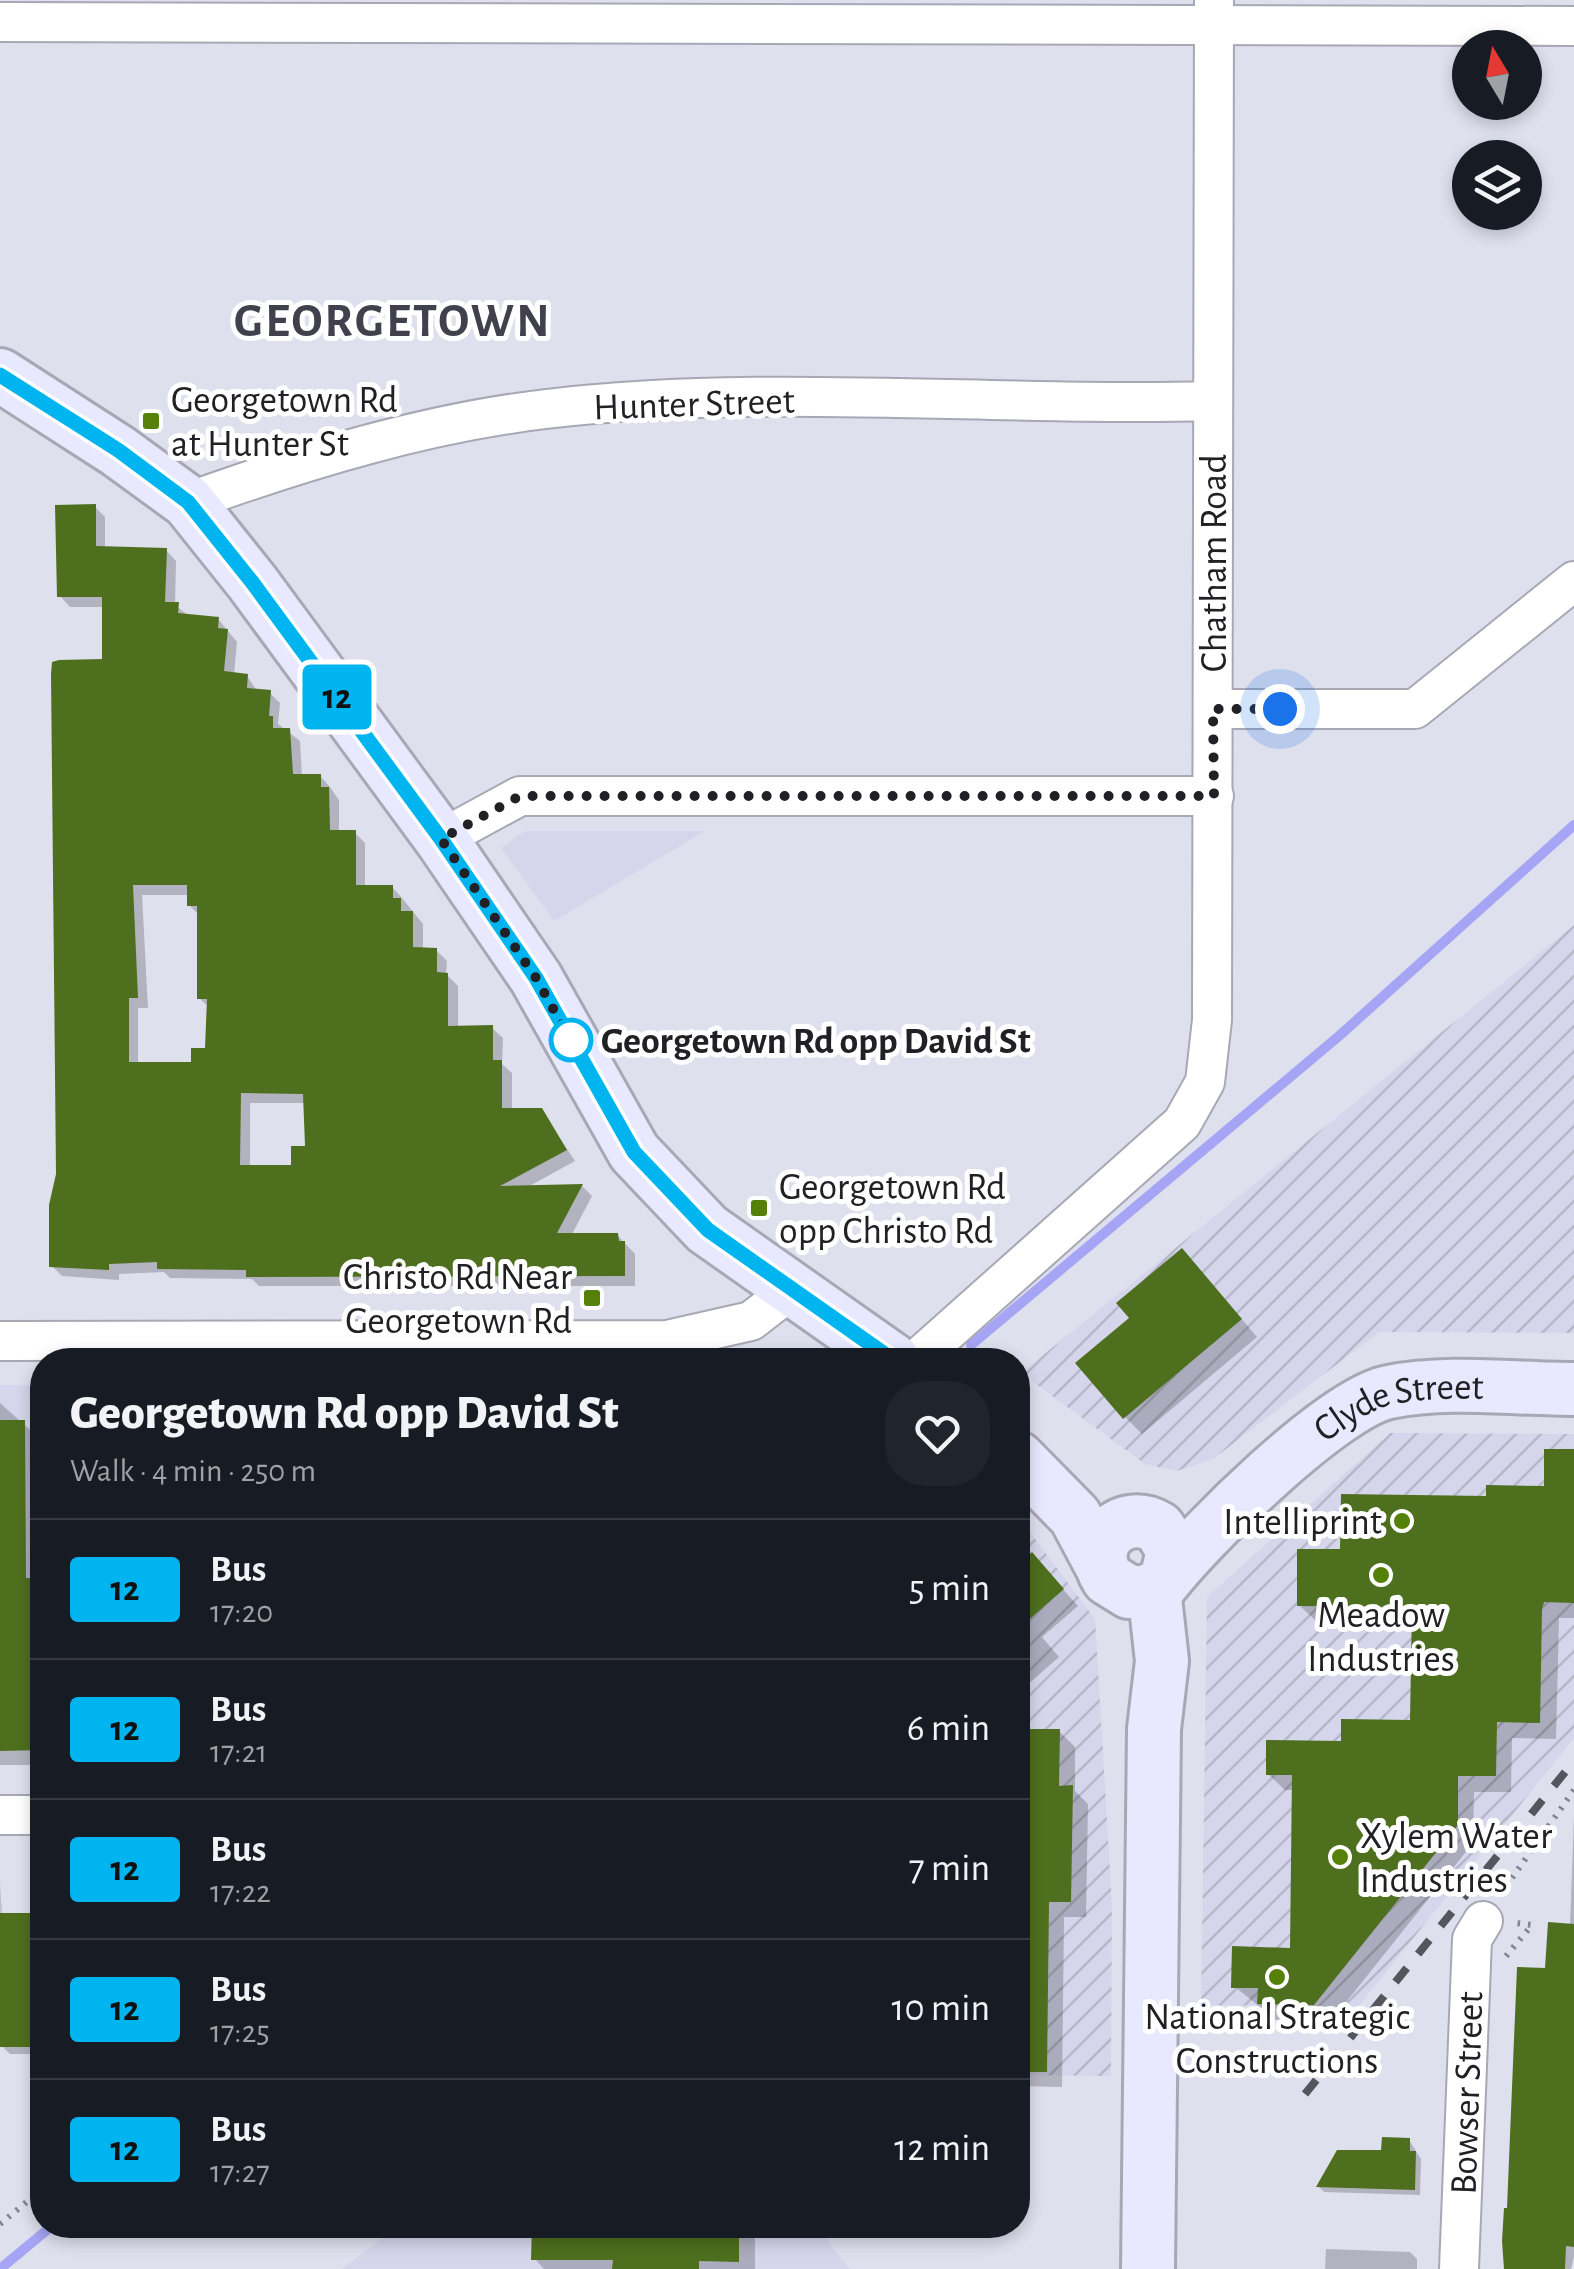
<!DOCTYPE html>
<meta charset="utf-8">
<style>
:root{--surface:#171b24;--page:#20242c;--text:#f1f3f6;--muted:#9ea1a6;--line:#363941}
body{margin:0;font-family:"Alegreya Sans",sans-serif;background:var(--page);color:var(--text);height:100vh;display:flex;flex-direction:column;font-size:38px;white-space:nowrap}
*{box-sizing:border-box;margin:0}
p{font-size:32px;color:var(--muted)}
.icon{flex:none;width:55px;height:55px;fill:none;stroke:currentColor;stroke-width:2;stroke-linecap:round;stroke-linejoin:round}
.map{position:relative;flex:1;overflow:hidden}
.drawer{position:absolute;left:30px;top:1348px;width:1000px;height:890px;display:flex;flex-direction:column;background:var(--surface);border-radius:40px;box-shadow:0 5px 15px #0003}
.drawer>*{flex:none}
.badge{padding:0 20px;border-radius:8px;font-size:35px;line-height:65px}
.needle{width:65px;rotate:350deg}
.controls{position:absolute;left:1452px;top:30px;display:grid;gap:20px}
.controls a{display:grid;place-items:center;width:90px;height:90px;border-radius:50%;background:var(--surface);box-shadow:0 5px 15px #0003;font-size:50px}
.you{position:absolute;width:50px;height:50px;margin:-25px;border:8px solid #fff;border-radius:50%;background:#1a73e8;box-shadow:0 0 0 15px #1a73e833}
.map>.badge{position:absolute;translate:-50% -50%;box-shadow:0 0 0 5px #fff}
.round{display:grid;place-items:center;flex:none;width:105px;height:105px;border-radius:40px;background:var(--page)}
.head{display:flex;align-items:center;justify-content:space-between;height:170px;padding:0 40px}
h1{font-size:48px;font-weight:800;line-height:75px}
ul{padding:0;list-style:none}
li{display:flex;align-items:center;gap:30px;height:140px;padding:0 40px;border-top:2px solid var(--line)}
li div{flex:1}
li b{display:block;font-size:38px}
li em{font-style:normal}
li .badge{min-width:110px;font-weight:700;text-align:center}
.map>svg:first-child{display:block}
.built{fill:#d5d6eb}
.industrial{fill:url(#industrial-furrows)}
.shadow{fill:#0003;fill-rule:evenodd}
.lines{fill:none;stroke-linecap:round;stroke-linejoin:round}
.stream{stroke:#a6a5f5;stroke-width:10}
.building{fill:#4e6f1e;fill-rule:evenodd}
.street-casing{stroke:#a8a8b5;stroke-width:42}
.secondary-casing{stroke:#a8a8b5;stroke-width:58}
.path{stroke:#82838c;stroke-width:6;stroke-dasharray:2.5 8;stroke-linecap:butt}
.street{stroke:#fff;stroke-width:38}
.secondary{stroke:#e8e8fe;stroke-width:52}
.rail{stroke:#55565d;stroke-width:8;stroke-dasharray:18 18;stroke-linecap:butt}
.line-casing{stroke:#fff;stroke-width:22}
.line{stroke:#00b5ef;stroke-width:15}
.walk{stroke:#202025;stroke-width:10;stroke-dasharray:0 18}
.poi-dot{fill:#568108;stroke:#fff;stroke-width:4}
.stop-dot{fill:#fff;stroke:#00b5ef;stroke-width:5}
.labels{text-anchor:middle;stroke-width:10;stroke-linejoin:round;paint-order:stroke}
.poi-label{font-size:38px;fill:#202025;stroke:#fff;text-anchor:start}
.street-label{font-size:38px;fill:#202025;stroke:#fff}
.stop-label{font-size:38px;font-weight:bold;fill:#202025;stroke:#fff;text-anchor:start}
.district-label{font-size:48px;font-weight:bold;letter-spacing:2.5px;fill:#41414d;stroke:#fff}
</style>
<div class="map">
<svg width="1574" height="2269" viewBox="0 0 1574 2269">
<defs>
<pattern id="industrial-furrows" width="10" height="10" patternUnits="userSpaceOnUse" patternTransform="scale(2.5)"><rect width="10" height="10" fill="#d5d6eb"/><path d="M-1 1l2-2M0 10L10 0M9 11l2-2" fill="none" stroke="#b7b7c9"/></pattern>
</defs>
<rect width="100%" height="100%" fill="#dfe0ee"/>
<g class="built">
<path d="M 525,831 L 705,831 L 554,921 L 501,848 Z"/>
<rect x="0" y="1385" width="42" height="196"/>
<path d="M 400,2225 L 815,2225 L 850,2269 L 342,2269 Z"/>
</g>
<g class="industrial">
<path d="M 1574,925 L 1574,1333 L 1379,1332 L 1213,1459 L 1177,1471 L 1145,1464 L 1021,1373 Z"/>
<path d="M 1390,1433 L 1574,1434 L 1574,1738 L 1358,2007 L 1201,2005 L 1207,1597 Z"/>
<path d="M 1018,1516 L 1095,1619 L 1112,1905 L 1111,2076 L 1018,2075 Z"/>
</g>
<g class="shadow">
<path d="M 95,507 L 105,517 L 105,549 L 166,550 L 176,561 L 175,605 L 189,616 L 218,619 L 237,642 L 234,675 L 247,676 L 257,691 L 270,693 L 280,703 L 278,724 L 300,741 L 302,776 L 320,776 L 330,787 L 339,800 L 339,832 L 354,832 L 365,843 L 365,887 L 392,887 L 402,898 L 423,924 L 423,950 L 436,950 L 447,961 L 446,974 L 458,986 L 458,1028 L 492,1028 L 503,1038 L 502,1064 L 512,1073 L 512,1110 L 541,1110 L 575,1161 L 526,1188 L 582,1186 L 592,1196 L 571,1236 L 617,1235 L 635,1254 L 635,1286 L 259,1286 L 252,1279 L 170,1278 L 164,1272 L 119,1274 L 119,1280 L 62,1276 L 52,1266 L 104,662 L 104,607 L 70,607 L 60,596 ZM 142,895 L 189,895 L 189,905 L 199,915 L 199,998 L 209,1007 L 207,1051 L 193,1065 L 138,1065 L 138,1008 L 148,1008 ZM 250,1103 L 306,1103 L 307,1149 L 294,1168 L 250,1167 Z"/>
<path d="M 1198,1268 L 1257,1337 L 1142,1434 L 1125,1417 Z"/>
<path d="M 0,1403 L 39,1438 L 42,1765 L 0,1765 Z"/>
<path d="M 1574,1452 L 1574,1618 L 1559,1618 L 1556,1739 L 1512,1738 L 1511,1792 L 1474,1792 L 1473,1843 L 1331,2021 L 1276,2020 L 1234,1986 L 1292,1950 L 1294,1790 L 1285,1790 L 1268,1774 L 1413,1722 L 1414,1622 L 1316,1621 L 1299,1605 L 1343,1552 L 1488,1499 L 1546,1489 Z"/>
<path d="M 1032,1555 L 1078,1606 L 1042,1637 L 1059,1657 L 1018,1693 L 1018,1568 Z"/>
<path d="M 1018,1731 L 1059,1731 L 1075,1747 L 1075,1791 L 1088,1804 L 1086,1917 L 1064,1917 L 1062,2087 L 1018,2086 Z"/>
<path d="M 1574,1815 L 1574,2257 L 1571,2269 L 1507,2269 L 1547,1971 L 1570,1926 Z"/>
<path d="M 0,1882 L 2,1916 L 42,1916 L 42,2054 L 10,2054 L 2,2046 Z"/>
<path d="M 1409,2140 L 1421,2159 L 1420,2195 L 1324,2192 L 1319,2187 Z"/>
<path d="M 534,2225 L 755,2225 L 755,2269 L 544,2269 L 534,2258 Z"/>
<path d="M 1326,2249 L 1410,2252 L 1417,2259 L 1417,2269 L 1325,2269 Z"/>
</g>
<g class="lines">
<g class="stream">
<path d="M 971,1345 L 1339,1036 L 1574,825"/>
<path d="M 0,2269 L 53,2225"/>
</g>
</g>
<g class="building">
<path d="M 96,504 L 96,546 L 167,548 L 165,602 L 179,602 L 178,613 L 219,617 L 218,628 L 228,629 L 224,671 L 248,674 L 247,688 L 271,690 L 269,716 L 273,716 L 273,728 L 290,728 L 293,774 L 321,774 L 321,787 L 329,787 L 330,830 L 356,830 L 356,885 L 393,885 L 393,898 L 401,898 L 401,911 L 413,911 L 413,947 L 437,948 L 437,972 L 448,973 L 448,1026 L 493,1025 L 493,1060 L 502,1060 L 502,1108 L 542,1108 L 567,1150 L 500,1186 L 583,1184 L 557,1233 L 618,1233 L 619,1241 L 625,1241 L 625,1276 L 246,1277 L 246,1270 L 157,1269 L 157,1262 L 109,1264 L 109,1270 L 49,1267 L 49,1205 L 56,1174 L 51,674 L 52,662 L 59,660 L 102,659 L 102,597 L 57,597 L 55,505 ZM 133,885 L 187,885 L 187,906 L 197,906 L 197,999 L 207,999 L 205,1048 L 191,1048 L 191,1062 L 129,1062 L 129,998 L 138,998 ZM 241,1093 L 303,1094 L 305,1146 L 291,1146 L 291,1165 L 240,1165 Z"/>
<path d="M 1182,1248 L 1242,1319 L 1123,1419 L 1075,1363 L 1129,1318 L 1116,1303 Z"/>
<path d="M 0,1420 L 25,1420 L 26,1578 L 42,1578 L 42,1750 L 0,1751 Z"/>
<path d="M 1544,1449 L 1574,1449 L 1574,1603 L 1544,1602 L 1542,1609 L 1540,1723 L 1497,1722 L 1496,1776 L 1458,1776 L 1458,1825 L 1314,2005 L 1257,2004 L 1258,1988 L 1231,1988 L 1232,1946 L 1290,1948 L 1292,1775 L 1266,1775 L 1266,1740 L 1341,1741 L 1341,1719 L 1410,1720 L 1412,1607 L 1297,1606 L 1297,1549 L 1340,1549 L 1341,1494 L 1486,1496 L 1486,1485 L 1544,1486 Z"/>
<path d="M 1032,1552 L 1064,1589 L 1018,1629 L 1018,1564 Z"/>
<path d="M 1018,1729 L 1060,1729 L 1059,1786 L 1073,1785 L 1071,1902 L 1049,1902 L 1047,2072 L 1018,2072 Z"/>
<rect x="0" y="1913" width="42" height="134"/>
<path d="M 1548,1922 L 1574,1924 L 1574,2247 L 1566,2246 L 1565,2269 L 1504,2269 L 1502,2241 L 1504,2208 L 1507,2208 L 1517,1967 L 1545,1968 Z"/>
<path d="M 1382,2137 L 1410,2138 L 1410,2151 L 1416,2151 L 1415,2190 L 1316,2187 L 1337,2150 L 1381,2150 Z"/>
<path d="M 532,2225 L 739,2225 L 739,2262 L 699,2261 L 699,2269 L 612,2269 L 613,2260 L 531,2260 Z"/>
</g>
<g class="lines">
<g class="street-casing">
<g id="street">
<path d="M 0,22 L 1574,26"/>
<path d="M 188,502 C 302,461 425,423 546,409 C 767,383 991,407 1212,401"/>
<path d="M 1213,709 L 1415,709 L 1574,581"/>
<path d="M 441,839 L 520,796 L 1214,796"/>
<path d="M 0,1341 L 667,1340 L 751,1321 L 791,1290"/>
<path d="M 916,1360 L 1182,1123 L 1205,1082 L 1212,1020 L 1214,2"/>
<path d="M 0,1815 L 42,1815"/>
<path d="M 1459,2269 L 1472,1939 L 1483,1921"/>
</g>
</g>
<g class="secondary-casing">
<g id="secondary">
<path d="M 0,375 L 118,451 L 188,502 L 252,582 L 441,839 L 536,978 L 634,1152 L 707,1229 L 893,1360"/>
<path d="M 1018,1458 L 1075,1516 L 1100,1563"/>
<path id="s1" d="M 1167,1576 L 1173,1550 L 1159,1528 C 1123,1506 1084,1543 1108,1579 L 1129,1592 L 1146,1592 L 1162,1584 C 1199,1536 1333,1403 1389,1392 C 1448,1380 1515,1389 1574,1389"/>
<path d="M 1148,2269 L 1154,1729 L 1162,1661 L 1154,1589"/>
</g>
</g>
<g class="path">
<path d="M 1500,1895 L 1574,1790"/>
<path d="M 1506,1956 L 1532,1925 L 1515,1923"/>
<path d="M 0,2224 L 35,2195"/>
</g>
<use href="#street" class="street"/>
<use href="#secondary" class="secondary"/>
<path class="rail" d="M 1305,2094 L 1574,1761"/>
</g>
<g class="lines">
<g class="line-casing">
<path id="line" d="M 0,375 L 118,450 L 188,502 L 252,582 L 441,839 L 536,978 L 634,1152 L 708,1230 L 893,1360"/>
</g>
<use href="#line" class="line"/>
<path class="walk" d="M 571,1040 L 575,1048 L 536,978 L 441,839 L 520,796 L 1214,796 L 1213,709 L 1280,709"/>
</g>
<g class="poi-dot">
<rect x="141" y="411" width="20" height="20" rx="5"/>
<rect x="749" y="1198" width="20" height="20" rx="5"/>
<rect x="582" y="1288" width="20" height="20" rx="5"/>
<circle cx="1402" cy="1521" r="10"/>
<circle cx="1381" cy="1575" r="10"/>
<circle cx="1340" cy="1857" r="10"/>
<circle cx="1277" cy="1977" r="10"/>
</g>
<circle class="stop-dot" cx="571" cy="1040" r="20"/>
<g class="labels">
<g class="poi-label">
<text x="171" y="412">Georgetown Rd<tspan x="171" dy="44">at Hunter St</tspan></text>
<text x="779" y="1199">Georgetown Rd<tspan x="779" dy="44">opp Christo Rd</tspan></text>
<text x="572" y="1289" text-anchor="end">Christo Rd Near<tspan x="572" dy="44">Georgetown Rd</tspan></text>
<text x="1382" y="1534" text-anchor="end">Intelliprint</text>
<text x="1381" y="1627" text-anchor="middle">Meadow<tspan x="1381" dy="44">Industries</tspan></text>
<text x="1360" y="1848">Xylem Water<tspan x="1360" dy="44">Industries</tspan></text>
<text x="1277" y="2029" text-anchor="middle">National Strategic<tspan x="1277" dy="44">Constructions</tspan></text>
</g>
<g class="street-label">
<text transform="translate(694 403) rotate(-2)" y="13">Hunter Street</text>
<text transform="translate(1213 563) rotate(-90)" y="13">Chatham Road</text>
<text dy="13" stroke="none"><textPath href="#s1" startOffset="522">Clyde Street</textPath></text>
<text transform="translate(1466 2093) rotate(-88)" y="13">Bowser Street</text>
</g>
<g class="stop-label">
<text x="601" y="1053">Georgetown Rd opp David St</text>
</g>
<g class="district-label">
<text x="393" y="336">GEORGETOWN</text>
</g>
</g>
</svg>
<div class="controls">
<a><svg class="needle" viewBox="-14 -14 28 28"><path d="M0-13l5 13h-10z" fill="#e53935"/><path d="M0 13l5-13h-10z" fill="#9ea1a6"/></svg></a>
<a><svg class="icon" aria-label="layers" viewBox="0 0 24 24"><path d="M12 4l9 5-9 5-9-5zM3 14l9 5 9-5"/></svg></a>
</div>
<div class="you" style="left:1280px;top:709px"></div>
<b class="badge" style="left:337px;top:697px;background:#00b5ef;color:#111">12</b>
<section class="drawer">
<div class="head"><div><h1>Georgetown Rd opp David St</h1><p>Walk · 4 min · 250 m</p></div><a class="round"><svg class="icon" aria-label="heart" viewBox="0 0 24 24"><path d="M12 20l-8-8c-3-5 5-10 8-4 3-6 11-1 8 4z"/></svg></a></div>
<ul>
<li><span class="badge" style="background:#00b5ef;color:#111">12</span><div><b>Bus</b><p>17:20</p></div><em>5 min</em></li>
<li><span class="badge" style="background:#00b5ef;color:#111">12</span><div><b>Bus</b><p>17:21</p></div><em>6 min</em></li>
<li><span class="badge" style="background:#00b5ef;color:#111">12</span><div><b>Bus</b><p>17:22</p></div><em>7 min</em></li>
<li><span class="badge" style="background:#00b5ef;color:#111">12</span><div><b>Bus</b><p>17:25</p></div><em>10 min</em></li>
<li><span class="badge" style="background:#00b5ef;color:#111">12</span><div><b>Bus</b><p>17:27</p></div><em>12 min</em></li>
</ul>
</section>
</div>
